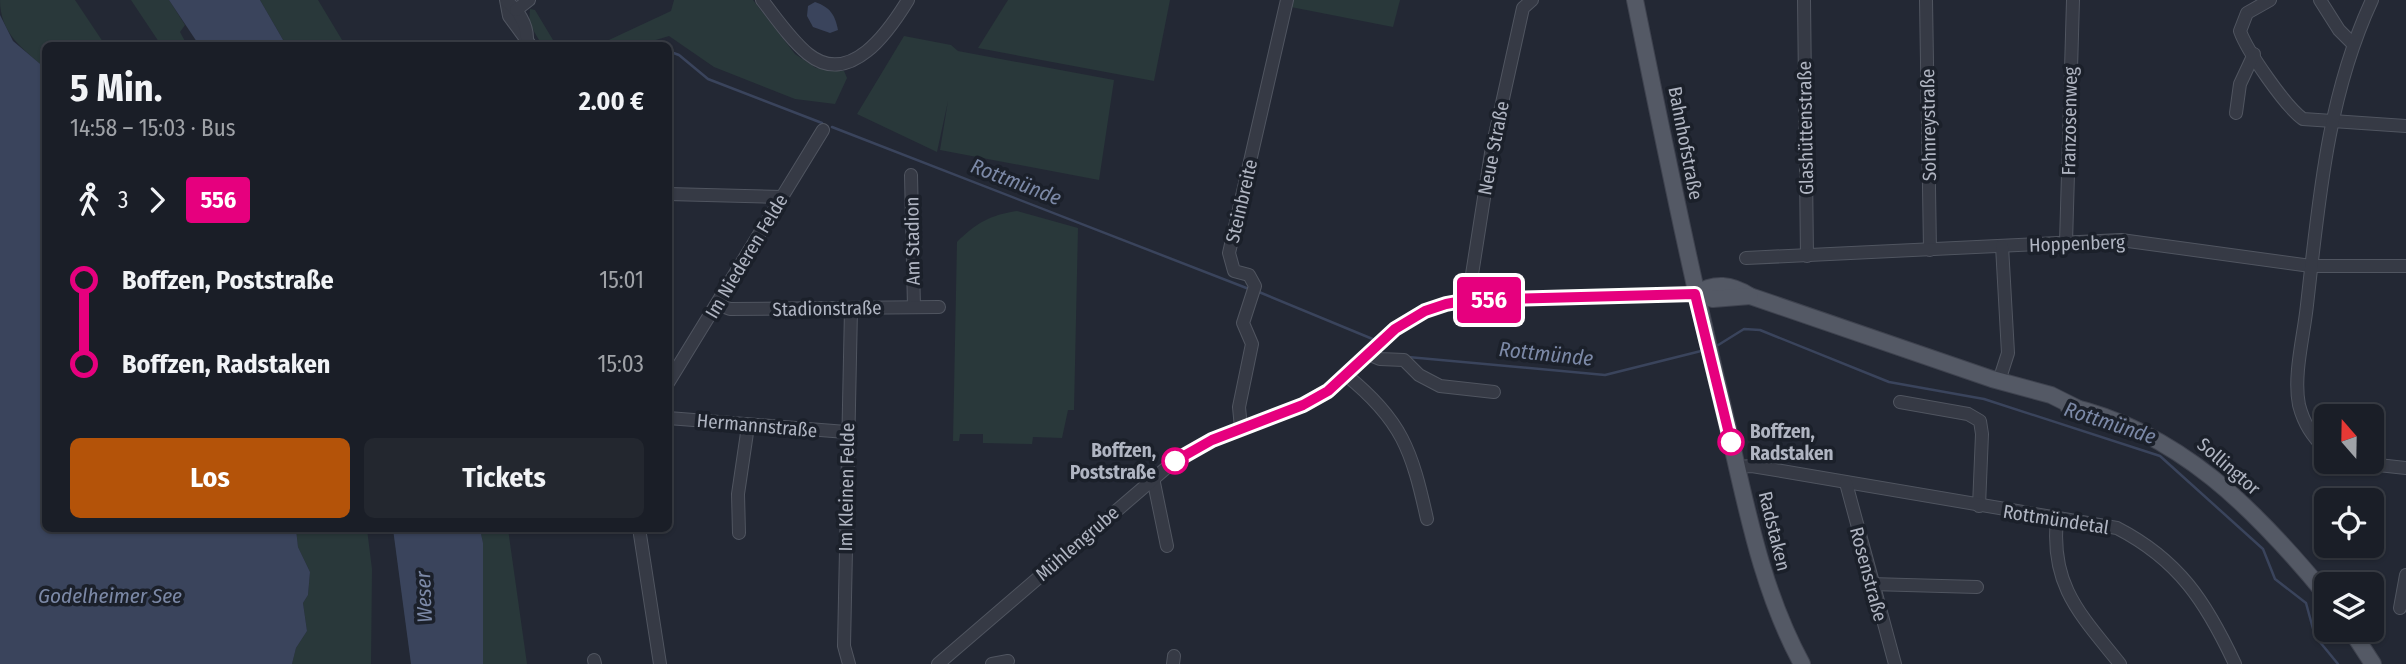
<!DOCTYPE html>
<html lang="de">
<meta charset="utf-8">
<style>
:root{--surface:#1a1e27;--page:#23272f;--text:#f1f3f6;--muted:#9fa2a7;--line:#383c44;--accent:#b45309}
body{margin:0;font-family:"Fira Sans Condensed",sans-serif;background:var(--page);color:var(--text);height:100vh;display:flex;flex-direction:column;font-size:26px;white-space:nowrap}
*{box-sizing:border-box;margin:0}
p{font-size:23px;color:var(--muted)}
.icon{flex:none;width:38px;height:38px;fill:none;stroke:currentColor;stroke-width:2;stroke-linecap:round;stroke-linejoin:round}
.map{position:relative;flex:1;overflow:hidden}
.sheet{position:absolute;left:42px;top:42px;width:630px;height:490px;display:flex;flex-direction:column;background:var(--surface);border-radius:10px;box-shadow:0 2px 5px #0004,0 0 0 2px var(--line)}
.sheet>*{flex:none}
.badge{padding:0 14px;border-radius:5px;font-size:24px;line-height:46px}
.needle{width:46px;rotate:340deg}
.tools{position:absolute;left:2314px;top:404px;display:grid;gap:14px}
.tools a{display:grid;place-items:center;width:70px;height:70px;border-radius:10px;background:var(--surface);box-shadow:0 2px 5px #0004,0 0 0 2px var(--line);font-size:35px}
.map>.badge{position:absolute;translate:-50% -50%;box-shadow:0 0 0 4px #fff}
.legs{display:flex;align-items:center;gap:10px;height:77px;padding:0 28px;font-size:23px}
.legs p{margin-inline-start:auto}
.summary{display:flex;align-items:center;justify-content:space-between;height:119px;padding:0 28px}
h1{font-size:38px;font-weight:700;line-height:52px}
.primary-button{display:flex;gap:14px;margin-top:auto;padding:14px 28px}
.primary-button a{flex:1;height:80px;border-radius:10px;background:var(--accent);color:#fff;font-size:28px;font-weight:700;line-height:80px;text-align:center}
.primary-button a+a{background:var(--page);color:var(--text)}
ul{padding:0 28px;list-style:none}
li{display:flex;align-items:center;gap:24px;height:84px;font-size:26px}
li i{display:grid;place-items:center;width:10px;height:100%;margin:0 9px;background:currentColor}
li i::after{content:'';width:18px;height:18px;margin:-9px;border:5px solid;border-radius:50%;background:var(--surface)}
li p{margin-inline-start:auto}
li:first-child i{background:linear-gradient(#0000 50%,currentColor 0)}
li:last-child i{background:linear-gradient(currentColor 50%,#0000 0)}
.map>svg:first-child{display:block}
.green{fill:#29383a}
.water{fill:#3a445c}
.lines{fill:none;stroke-linecap:round;stroke-linejoin:round}
.stream{stroke:#3a445c;stroke-width:2.5}
.minor-casing{stroke:#505560;stroke-width:14}
.major-casing{stroke:#3f434f;stroke-width:18}
.minor{stroke:#363a45;stroke-width:12}
.major{stroke:#545965;stroke-width:16}
.line-1-casing{stroke:#fff;stroke-width:16}
.line-1{stroke:#e6007e;stroke-width:10}
.stop-1-dot{fill:#fff;stroke:#e6007e;stroke-width:3.5}
.labels{text-anchor:middle;stroke-width:7;stroke-linejoin:round;paint-order:stroke}
.street-label{font-size:19px;fill:#b0b5c2;stroke:#1b202a}
.stop-label{font-size:19px;font-weight:bold;fill:#b0b5c2;stroke:#1b202a;text-anchor:start}
.water-label{font-size:21px;font-style:italic;fill:#7c89a7;stroke:#1b202a}
</style>
<div class="map">
<svg width="2406" height="664" viewBox="0 0 2406 664">
<rect width="100%" height="100%" fill="#232834"/>
<g class="green">
<path d="M 0,0 L 75,0 L 105,45 L 46,46 L 45,68 C 22,48 0,33 0,0 Z"/>
<path d="M 131,0 L 169,0 L 185,25 L 180,32 L 187,45 L 161,45 Z"/>
<path d="M 260,0 L 318,0 L 345,45 L 302,45 L 296,40 L 285,43 Z"/>
<path d="M 674,0 L 753,0 L 795,54 L 816,68 L 844,71 L 847,78 L 835,104 L 795,99 L 714,67 L 669,36 L 639,45 L 596,46 L 671,11 Z"/>
<path d="M 1008,0 L 1170,0 L 1154,81 L 978,48 Z"/>
<path d="M 1293,0 L 1400,0 L 1393,27 L 1291,7 Z"/>
<path d="M 530,9 L 535,10 L 556,45 L 542,45 L 529,23 Z"/>
<path d="M 904,36 L 951,45 L 958,51 L 1114,80 L 1099,180 L 940,150 L 948,101 L 937,152 L 857,114 Z"/>
<path d="M 1017,211 L 1078,228 L 1074,410 L 1068,410 L 1062,438 L 1033,437 L 1032,444 L 983,443 L 983,434 L 960,434 L 959,441 L 953,441 L 957,242 C 976,223 990,215 1017,211 Z"/>
<path d="M 296,529 L 367,529 L 372,569 L 371,664 L 292,664 L 296,648 L 307,631 L 303,603 L 308,595 L 310,572 L 298,547 Z"/>
<path d="M 480,529 L 508,529 L 527,664 L 483,664 L 483,543 Z"/>
</g>
<g class="water">
<path d="M 169,0 L 260,0 L 286,45 L 199,45 Z"/>
<path d="M 815,2 C 830,7 835,15 838,30 L 830,33 L 813,27 L 807,16 L 808,6 Z"/>
<path d="M 0,15 L 13,41 L 45,68 L 46,528 L 296,529 L 298,547 L 310,572 L 308,595 L 303,603 L 307,631 L 296,648 L 292,664 L 0,664 Z"/>
<path d="M 393,529 L 480,529 L 483,543 L 483,664 L 411,664 Z"/>
</g>
<g class="lines">
<g class="stream">
<path d="M 668,51 L 679,55 L 708,79 L 822,123"/>
<path d="M 832,127 L 1249,289"/>
<path d="M 1259,292 L 1375,340"/>
<path d="M 1715,347 L 1744,329 L 1760,330 L 1889,382 L 1984,399 L 2160,456 L 2263,549 L 2275,579 L 2306,603 L 2315,636 L 2338,664"/>
<path d="M 1408,357 L 1605,375 L 1705,350"/>
</g>
<g class="minor-casing">
<g id="minor">
<path d="M 506,0 L 509,16 L 531,46"/>
<path d="M 762,0 C 776,18 790,39 808,54 C 850,88 889,31 908,0"/>
<path d="M 1804,0 L 1807,256"/>
<path d="M 1926,0 L 1930,250"/>
<path d="M 2270,0 L 2247,13 L 2240,31 C 2247,51 2285,106 2303,119 L 2406,126"/>
<path d="M 2320,0 L 2339,30 L 2352,43"/>
<path d="M 507,2 C 518,9 527,25 527,38"/>
<path d="M 516,10 L 529,0"/>
<path d="M 2236,113 L 2240,84 L 2254,54"/>
<path d="M 911,175 L 914,307"/>
<path d="M 668,194 L 782,197"/>
<path d="M 2066,243 L 2073,0"/>
<path d="M 1746,258 L 2121,240 L 2311,266 L 2406,266"/>
<path d="M 1468,300 L 1491,153 L 1523,8 L 1532,0"/>
<path d="M 717,304 L 730,309 L 939,307"/>
<path d="M 1368,354 L 1380,359 L 1404,360 L 1419,375 L 1440,386 L 1494,392"/>
<path d="M 1346,375 C 1402,420 1412,451 1427,519"/>
<path d="M 1999,381 L 2008,353 L 2002,246"/>
<path d="M 668,383 L 823,130"/>
<path d="M 1900,402 L 1968,414 L 1980,421 L 1982,434 L 1979,506"/>
<path d="M 668,418 L 846,432"/>
<path d="M 1241,428 L 1239,407 L 1252,344 L 1243,323 L 1255,286 L 1249,275 L 1234,271 L 1229,253 L 1287,0"/>
<path d="M 2326,450 C 2312,436 2304,424 2299,405 C 2293,375 2304,335 2307,305 C 2319,200 2327,97 2372,0"/>
<path d="M 2351,462 L 2406,468"/>
<path d="M 1737,467 L 1752,466 L 2117,528 C 2179,560 2206,602 2235,664"/>
<path d="M 1153,478 L 1167,546"/>
<path d="M 1846,483 L 1895,664"/>
<path d="M 2057,519 C 2050,586 2081,615 2120,664"/>
<path d="M 639,528 L 660,664"/>
<path d="M 739,533 L 738,494 L 748,426"/>
<path d="M 1871,584 L 1977,587"/>
<path d="M 2400,608 L 2406,575"/>
<path d="M 594,660 L 595,664"/>
<path d="M 849,664 L 844,646 L 851,309"/>
<path d="M 938,664 L 1172,463 L 1212,440 L 1303,405 L 1328,391 L 1395,329 L 1425,311 L 1446,304 L 1468,300 L 1695,294"/>
<path d="M 992,664 L 1008,661"/>
<path d="M 1173,664 L 1174,656"/>
</g>
</g>
<g class="major-casing">
<g id="major">
<path d="M 1635,0 C 1663,138 1691,275 1724,411 C 1745,498 1759,585 1802,664"/>
<path d="M 1695,294 C 1715,282 1731,284 1750,296 L 1992,379 L 2051,395 L 2077,408"/>
<path d="M 1695,294 L 1713,299 L 1750,296"/>
<path d="M 2068,406 C 2179,431 2256,510 2326,595"/>
<path d="M 2351,630 L 2373,664"/>
</g>
</g>
<use href="#minor" class="minor"/>
<use href="#major" class="major"/>
</g>
<g class="lines">
<g class="line-1-casing">
<path id="line-1" d="M 1175,461 L 1212,440 L 1303,405 L 1328,391 L 1395,329 L 1425,311 L 1446,304 L 1468,300 L 1695,294 L 1731,442"/>
</g>
<use href="#line-1" class="line-1"/>
</g>
<g class="stop-1-dot">
<circle cx="1731" cy="442" r="12"/>
<circle cx="1175" cy="461" r="12"/>
</g>
<g class="labels">
<g class="street-label">
<text transform="translate(2069 121) rotate(-89)" y="7">Franzosenweg</text>
<text transform="translate(1928 125) rotate(-91)" y="7">Sohnreystraße</text>
<text transform="translate(1805 128) rotate(-91)" y="7">Glashüttenstraße</text>
<text transform="translate(1686 143) rotate(79)" y="7">Bahnhofstraße</text>
<text transform="translate(1493 148) rotate(-79)" y="7">Neue Straße</text>
<text transform="translate(1241 201) rotate(-77)" y="7">Steinbreite</text>
<text transform="translate(912 241) rotate(-91)" y="7">Am Stadion</text>
<text transform="translate(2077 243) rotate(-2)" y="7">Hoppenberg</text>
<text transform="translate(746 256) rotate(-59)" y="7">Im Niederen Felde</text>
<text transform="translate(827 308) rotate(-1)" y="7">Stadionstraße</text>
<text transform="translate(757 425) rotate(5)" y="7">Hermannstraße</text>
<text transform="translate(2229 466) rotate(41)" y="7">Sollingtor</text>
<text transform="translate(846 487) rotate(-89)" y="7">Im Kleinen Felde</text>
<text transform="translate(2056 519) rotate(9)" y="7">Rottmündetal</text>
<text transform="translate(1775 531) rotate(76)" y="7">Radstaken</text>
<text transform="translate(1077 543) rotate(-41)" y="7">Mühlengrube</text>
<text transform="translate(1869 574) rotate(75)" y="7">Rosenstraße</text>
</g>
<g class="stop-label">
<text x="1750" y="438">Boffzen,<tspan x="1750" dy="22">Radstaken</tspan></text>
<text x="1156" y="457" text-anchor="end">Boffzen,<tspan x="1156" dy="22">Poststraße</tspan></text>
</g>
<g class="water-label">
<text transform="translate(1016 182) rotate(21)" y="7">Rottmünde</text>
<text transform="translate(1546 354) rotate(6)" y="7">Rottmünde</text>
<text transform="translate(2110 423) rotate(18)" y="7">Rottmünde</text>
<text x="110" y="603">Godelheimer See</text>
<text transform="translate(424 597) rotate(-92)" y="7">Weser</text>
</g>
</g>
</svg>
<div class="tools">
<a><svg class="needle" viewBox="-14 -14 28 28"><path d="M0-13l5 13h-10z" fill="#e53935"/><path d="M0 13l5-13h-10z" fill="#9fa2a7"/></svg></a>
<a><svg class="icon" aria-label="locate" viewBox="0 0 24 24"><circle cx="12" cy="12" r="6"/><path d="M12 2v4M12 18v4M2 12h4M18 12h4"/></svg></a>
<a><svg class="icon" aria-label="layers" viewBox="0 0 24 24"><path d="M12 4l9 5-9 5-9-5zM3 14l9 5 9-5"/></svg></a>
</div>
<b class="badge" style="left:1489px;top:300px;background:#e6007e;color:#fff">556</b>
<section class="sheet">
<div class="summary"><div><h1>5 Min.</h1><p>14:58 – 15:03 · Bus</p></div><b>2.00 €</b></div>
<div class="legs"><svg class="icon" aria-label="walk" viewBox="0 0 24 24"><circle cx="13" cy="4" r="2"/><path d="M13 8l-2 6 4 7M11 14l-3 7M7 12l3-4h3l4 4"/></svg>3<svg class="icon" aria-label="forward" viewBox="0 0 24 24"><path d="M9 5l7 7-7 7"/></svg><b class="badge" style="background:#e6007e;color:#fff">556</b></div>
<ul>
<li><i style="color:#e6007e"></i><b>Boffzen, Poststraße</b><p>15:01</p></li>
<li><i style="color:#e6007e"></i><b>Boffzen, Radstaken</b><p>15:03</p></li>
</ul>
<div class="primary-button"><a>Los</a><a>Tickets</a></div>
</section>
</div>
